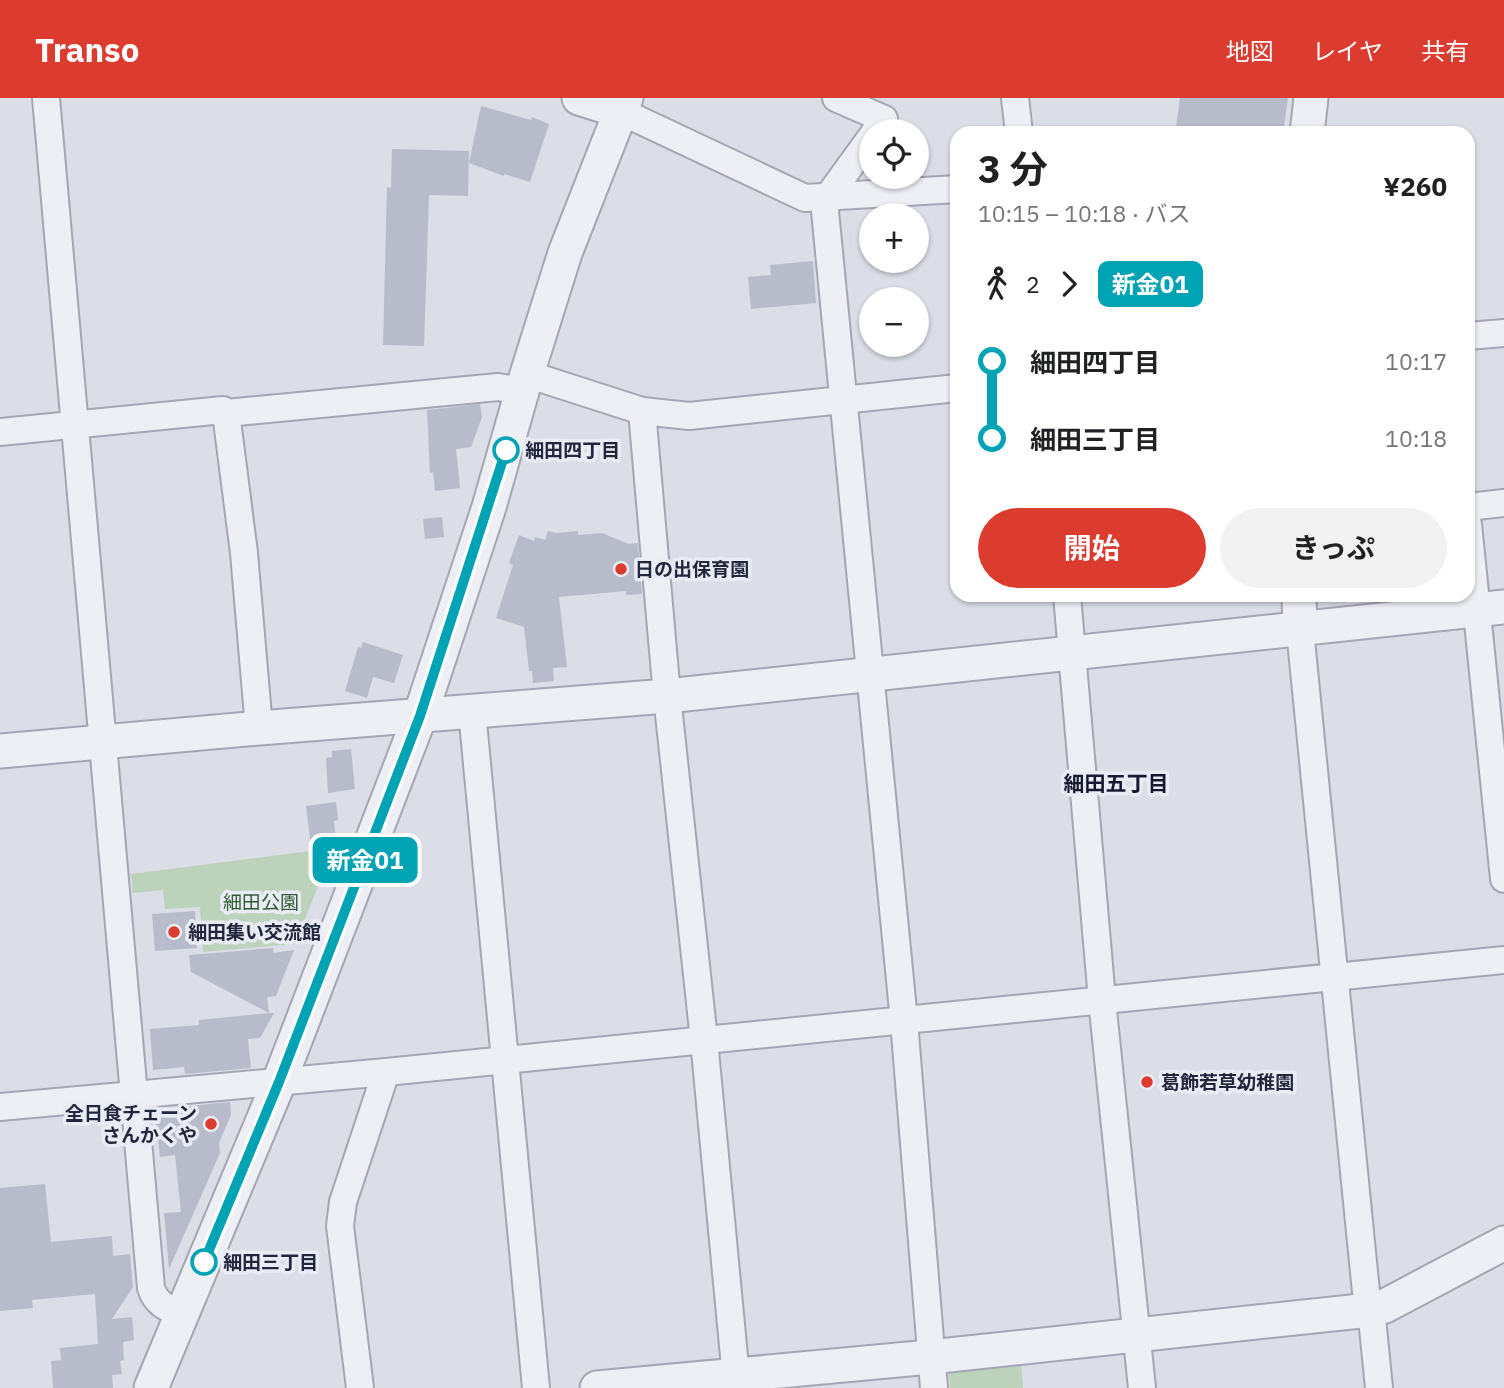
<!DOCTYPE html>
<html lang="ja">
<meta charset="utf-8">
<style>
:root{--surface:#fff;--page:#f2f2f2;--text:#202124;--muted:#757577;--accent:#dc3b30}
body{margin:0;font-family:"IBM Plex Sans","Noto Sans JP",sans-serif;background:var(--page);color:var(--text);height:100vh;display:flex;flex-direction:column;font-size:26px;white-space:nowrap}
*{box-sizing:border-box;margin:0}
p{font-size:23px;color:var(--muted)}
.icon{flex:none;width:38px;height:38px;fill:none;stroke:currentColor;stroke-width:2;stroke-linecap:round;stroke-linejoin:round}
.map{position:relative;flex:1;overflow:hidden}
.drawer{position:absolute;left:950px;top:28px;width:525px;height:476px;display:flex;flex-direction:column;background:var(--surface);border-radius:21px;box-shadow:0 2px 5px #0004}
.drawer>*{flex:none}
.badge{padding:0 14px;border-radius:10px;font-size:24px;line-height:46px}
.buttons{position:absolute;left:859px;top:21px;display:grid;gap:14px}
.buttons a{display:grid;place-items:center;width:70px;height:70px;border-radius:50%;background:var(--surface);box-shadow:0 2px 5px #0004;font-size:35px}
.map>.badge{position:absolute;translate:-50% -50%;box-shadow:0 0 0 4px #fff}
.legs{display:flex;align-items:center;gap:10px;height:77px;padding:0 28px;font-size:23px}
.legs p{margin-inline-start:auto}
.headline{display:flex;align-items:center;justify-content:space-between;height:119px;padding:0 28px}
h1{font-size:38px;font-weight:700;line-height:52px}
.button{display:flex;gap:14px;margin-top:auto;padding:14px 28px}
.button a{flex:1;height:80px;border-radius:42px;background:var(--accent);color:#fff;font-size:28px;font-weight:700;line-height:80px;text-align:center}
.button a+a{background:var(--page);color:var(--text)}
ul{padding:0 28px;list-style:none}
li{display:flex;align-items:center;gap:24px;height:77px;font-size:26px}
li i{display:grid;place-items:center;width:10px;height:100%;margin:0 9px;background:currentColor}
li i::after{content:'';width:18px;height:18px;margin:-9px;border:5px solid;border-radius:50%;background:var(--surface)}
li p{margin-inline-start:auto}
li:first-child i{background:linear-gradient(#0000 50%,currentColor 0)}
li:last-child i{background:linear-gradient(currentColor 50%,#0000 0)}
header{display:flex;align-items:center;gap:42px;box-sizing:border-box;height:98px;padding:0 35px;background:var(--accent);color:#fff}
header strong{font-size:33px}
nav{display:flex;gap:38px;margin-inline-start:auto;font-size:24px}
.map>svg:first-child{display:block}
.green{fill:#bcd2bb}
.building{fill:#b8bbca}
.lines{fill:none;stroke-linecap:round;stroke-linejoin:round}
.minor-casing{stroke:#a4a6b4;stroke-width:30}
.tertiary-casing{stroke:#a4a6b4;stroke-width:37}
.minor{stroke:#eeeff5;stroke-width:26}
.tertiary{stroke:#eeeff5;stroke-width:33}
.line-1-casing{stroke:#fff;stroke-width:16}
.line-1{stroke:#00a3b4;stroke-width:10}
.stop-1-dot{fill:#fff;stroke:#00a3b4;stroke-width:3.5}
.poi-dot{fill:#dc3b30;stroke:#eaecf5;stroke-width:2.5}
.labels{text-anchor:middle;stroke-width:7;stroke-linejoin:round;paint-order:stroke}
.stop-label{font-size:19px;font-weight:bold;fill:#23273e;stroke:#eaecf5;text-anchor:start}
.poi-label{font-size:19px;font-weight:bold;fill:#23273e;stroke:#eaecf5;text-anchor:start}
.park-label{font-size:19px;fill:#2f5b31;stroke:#eaecf5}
.neighbourhood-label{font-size:21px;font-weight:bold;fill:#16192f;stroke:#eaecf5}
</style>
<header>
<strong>Transo</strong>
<nav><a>地図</a><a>レイヤ</a><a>共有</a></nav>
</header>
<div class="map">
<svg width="1504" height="1290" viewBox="0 0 1504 1290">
<rect width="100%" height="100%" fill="#dbdde7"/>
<g class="green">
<path d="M 333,750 L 295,846 L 203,854 L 200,809 L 165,811 L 163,792 L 133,795 L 131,776 Z"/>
<path d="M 1021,1264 L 1023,1290 L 950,1290 L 948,1271 Z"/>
</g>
<g class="building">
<path d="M 1180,0 L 1288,0 L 1283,35 L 1222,35 L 1176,29 Z"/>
<path d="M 481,8 L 531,22 L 532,19 L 549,26 L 530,84 L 504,76 L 504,78 L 469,65 Z"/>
<path d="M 392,51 L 469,53 L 468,98 L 429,97 L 424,248 L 383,247 L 387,89 L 391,90 Z"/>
<path d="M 813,163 L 816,205 L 751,211 L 748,179 L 771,177 L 770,167 Z"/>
<path d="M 480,306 L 482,319 L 471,349 L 456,351 L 460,390 L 435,393 L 433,374 L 430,375 L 427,312 Z"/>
<path d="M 442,419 L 444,439 L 425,441 L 423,421 Z"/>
<path d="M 548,433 L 556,435 L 578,433 L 578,437 L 602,435 L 629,446 L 638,445 L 642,496 L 626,497 L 626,493 L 559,499 L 567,569 L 553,570 L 554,583 L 533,585 L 532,573 L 529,573 L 524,529 L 496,520 L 513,467 L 509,465 L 519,437 L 534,443 L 535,439 L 545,442 Z"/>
<path d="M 363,544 L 403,557 L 394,585 L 373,579 L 367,600 L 345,593 L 358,549 L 361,550 Z"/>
<path d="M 351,651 L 355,691 L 328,695 L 326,660 L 332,659 L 332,653 Z"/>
<path d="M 336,704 L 338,722 L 334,723 L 336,745 L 311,749 L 306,708 Z"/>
<path d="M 195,813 L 197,850 L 155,853 L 152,816 Z"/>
<path d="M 273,850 L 273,855 L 294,852 L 276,898 L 267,899 L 269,915 L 274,915 L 260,940 L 248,941 L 251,970 L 185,976 L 184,969 L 153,972 L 150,931 L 199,927 L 199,922 L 269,915 L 191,874 L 189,857 Z"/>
<path d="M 230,1004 L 231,1017 L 219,1045 L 220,1055 L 169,1171 L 164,1115 L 181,1114 L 175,1057 L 160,1059 L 155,1016 L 179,1014 L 179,1009 Z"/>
<path d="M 45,1086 L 51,1144 L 112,1138 L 113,1158 L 130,1156 L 133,1189 L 112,1221 L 132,1219 L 134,1242 L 123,1244 L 124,1262 L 120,1263 L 122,1276 L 112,1277 L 113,1290 L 53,1290 L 51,1263 L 61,1262 L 60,1250 L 98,1246 L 95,1196 L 32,1202 L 33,1210 L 0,1213 L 0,1090 Z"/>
</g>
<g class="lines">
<g class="minor-casing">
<g id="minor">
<path d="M 46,0 L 151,1190 C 156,1206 167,1210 182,1216"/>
<path d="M 836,0 L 884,21 L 875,33"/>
<path d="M 1015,0 L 1019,35"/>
<path d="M 620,13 L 805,100 L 957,91"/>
<path d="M 872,38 L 827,100 L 825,113 L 904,923 L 934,1290"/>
<path d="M 1468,238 L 1504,235"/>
<path d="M 527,276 L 642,313 L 689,318 L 957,290"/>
<path d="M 642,313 L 667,598 L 704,942 L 737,1290"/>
<path d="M 226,315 L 244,455 L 259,630"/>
<path d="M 0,334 L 223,312 L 226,315 L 498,289 L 522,293"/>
<path d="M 1468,409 L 1504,405"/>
<path d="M 1468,426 L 1504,781"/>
<path d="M 1067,497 L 1102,902 L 1142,1290"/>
<path d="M 1300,532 L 1366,1194 L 1373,1230 L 1379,1290"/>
<path d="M 472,613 L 536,1290"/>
<path d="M 0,1009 L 386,974 L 1504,862"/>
<path d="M 360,1290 L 340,1128 L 343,1104 L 386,974"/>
</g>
</g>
<g class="tertiary-casing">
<g id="tertiary">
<path d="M 579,0 L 620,13"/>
<path d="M 1307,35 L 1311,0"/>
<path d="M 1299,497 L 1300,532"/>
<path d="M 0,653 L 259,630 L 667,598 L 1504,509"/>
<path d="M 151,1290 L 279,984 L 420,618 L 489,409 L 527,276 L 565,155 L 626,0"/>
<path d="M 597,1290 L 930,1259 L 1370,1212 L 1385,1208 L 1504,1145"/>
</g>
</g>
<use href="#minor" class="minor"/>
<use href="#tertiary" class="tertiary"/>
</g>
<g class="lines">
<g class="line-1-casing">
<path id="line-1" d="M 204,1164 L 279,984 L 420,618 L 506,352"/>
</g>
<use href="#line-1" class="line-1"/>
</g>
<g class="stop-1-dot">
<circle cx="506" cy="352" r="12"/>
<circle cx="204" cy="1164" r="12"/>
</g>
<g class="poi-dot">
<circle cx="621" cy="471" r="7"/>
<circle cx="174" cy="834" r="7"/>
<circle cx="1147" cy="984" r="7"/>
<circle cx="211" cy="1026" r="7"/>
</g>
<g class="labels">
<g class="stop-label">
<text x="525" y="359">細田四丁目</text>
<text x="223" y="1171">細田三丁目</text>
</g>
<g class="poi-label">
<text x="635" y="478">日の出保育園</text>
<text x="188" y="841">細田集い交流館</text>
<text x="1161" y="991">葛飾若草幼稚園</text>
<text x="197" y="1022" text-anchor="end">全日食チェーン<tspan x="197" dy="22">さんかくや</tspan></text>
</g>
<g class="park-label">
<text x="261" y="811">細田公園</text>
</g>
<g class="neighbourhood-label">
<text x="1116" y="693">細田五丁目</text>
</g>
</g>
</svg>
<div class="buttons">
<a><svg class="icon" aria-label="locate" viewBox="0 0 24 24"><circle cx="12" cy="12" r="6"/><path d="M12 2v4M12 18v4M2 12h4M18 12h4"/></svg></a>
<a>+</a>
<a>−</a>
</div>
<b class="badge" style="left:365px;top:762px;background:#00a3b4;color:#fff">新金01</b>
<section class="drawer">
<div class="headline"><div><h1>3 分</h1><p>10:15 – 10:18 · バス</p></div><b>¥260</b></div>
<div class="legs"><svg class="icon" aria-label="walk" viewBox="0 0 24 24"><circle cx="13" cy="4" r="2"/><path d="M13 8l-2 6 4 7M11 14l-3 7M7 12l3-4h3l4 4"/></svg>2<svg class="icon" aria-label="forward" viewBox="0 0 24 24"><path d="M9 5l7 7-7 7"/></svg><b class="badge" style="background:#00a3b4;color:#fff">新金01</b></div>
<ul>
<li><i style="color:#00a3b4"></i><b>細田四丁目</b><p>10:17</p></li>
<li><i style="color:#00a3b4"></i><b>細田三丁目</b><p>10:18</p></li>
</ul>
<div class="button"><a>開始</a><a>きっぷ</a></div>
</section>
</div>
